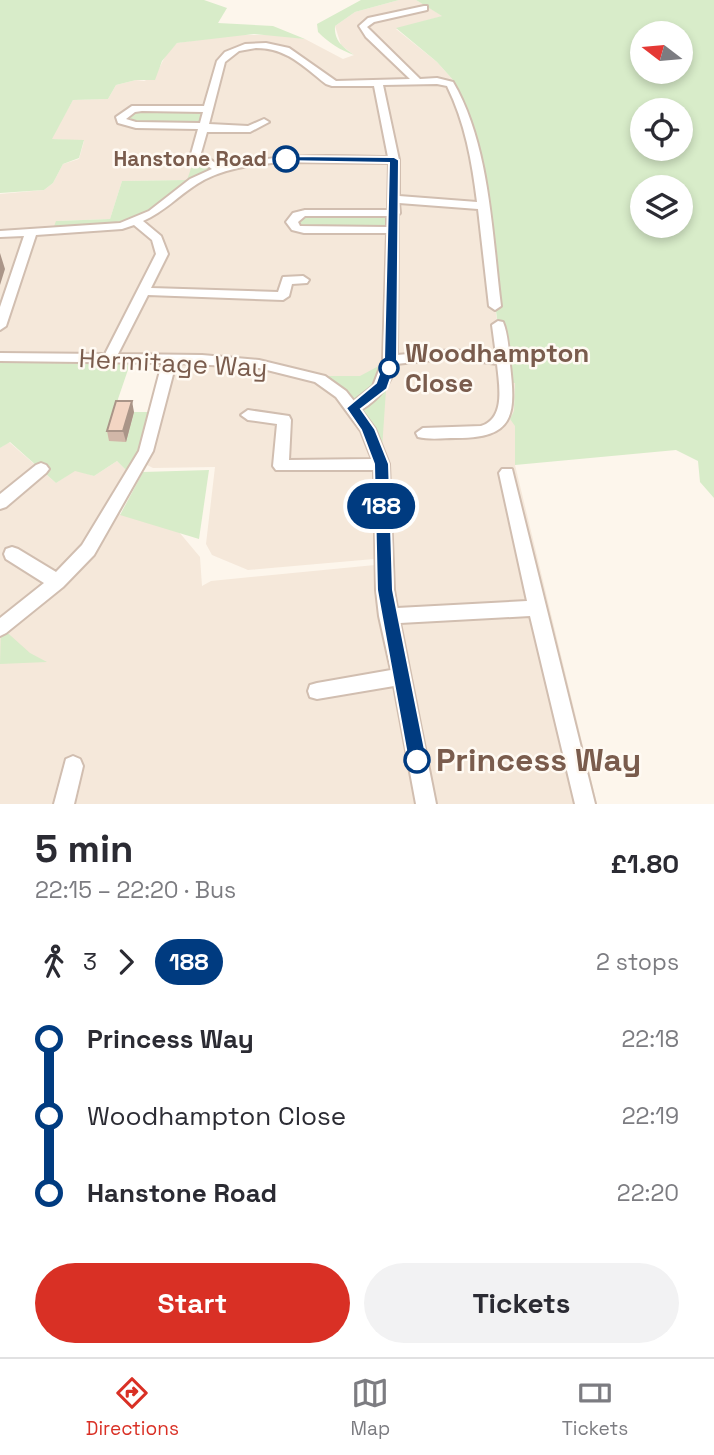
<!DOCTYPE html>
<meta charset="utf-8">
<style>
:root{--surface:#fff;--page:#f2f2f3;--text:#2b2b33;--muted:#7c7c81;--line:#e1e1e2;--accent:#d93025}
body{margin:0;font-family:"Space Grotesk",sans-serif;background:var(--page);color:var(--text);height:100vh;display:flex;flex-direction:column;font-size:26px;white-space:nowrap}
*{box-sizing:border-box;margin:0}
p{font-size:23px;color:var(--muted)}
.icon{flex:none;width:38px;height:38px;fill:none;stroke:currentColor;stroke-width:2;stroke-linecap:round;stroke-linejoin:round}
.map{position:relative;height:804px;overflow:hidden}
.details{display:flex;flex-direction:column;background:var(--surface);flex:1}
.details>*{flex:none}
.badge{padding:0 14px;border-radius:23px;font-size:24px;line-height:46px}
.needle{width:46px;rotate:286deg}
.tools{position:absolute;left:630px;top:21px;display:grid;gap:14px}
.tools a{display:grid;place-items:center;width:63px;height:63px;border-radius:50%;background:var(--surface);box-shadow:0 4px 10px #0003;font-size:35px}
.map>.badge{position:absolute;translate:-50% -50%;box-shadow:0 0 0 4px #fff}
.legs{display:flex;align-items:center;gap:10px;height:77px;padding:0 35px;font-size:23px}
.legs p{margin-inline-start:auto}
.head{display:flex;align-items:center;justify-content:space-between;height:119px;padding:0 35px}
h1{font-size:38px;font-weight:700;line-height:52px}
.cta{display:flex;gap:14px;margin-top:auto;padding:14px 35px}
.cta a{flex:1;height:80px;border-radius:42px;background:var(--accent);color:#fff;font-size:28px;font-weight:700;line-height:80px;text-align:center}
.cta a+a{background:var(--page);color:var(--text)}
ul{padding:0 35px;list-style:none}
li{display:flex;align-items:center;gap:24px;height:77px;font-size:26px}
li i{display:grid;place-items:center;width:10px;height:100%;margin:0 9px;background:currentColor}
li i::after{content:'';width:18px;height:18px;margin:-9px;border:5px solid;border-radius:50%;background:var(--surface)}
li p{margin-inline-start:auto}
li:first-child i{background:linear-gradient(#0000 50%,currentColor 0)}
li:last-child i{background:linear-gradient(currentColor 50%,#0000 0)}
.menu{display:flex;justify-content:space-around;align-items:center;height:98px;border-top:2px solid var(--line);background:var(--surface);font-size:19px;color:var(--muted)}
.menu a{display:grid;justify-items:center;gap:4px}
.menu .active{color:var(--accent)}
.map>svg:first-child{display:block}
.residential{fill:#f5e8da;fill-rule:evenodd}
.green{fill:#d8ecc9;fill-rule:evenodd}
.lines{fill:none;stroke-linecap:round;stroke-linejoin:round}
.minor-casing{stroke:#d1beb0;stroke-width:4}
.minor{fill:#fff;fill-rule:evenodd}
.wall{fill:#d1b7a8}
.shaded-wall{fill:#aa9588}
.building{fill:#f3d5c3;stroke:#aa9588;stroke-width:2}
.line-1{fill:#003b80;stroke:#fff;stroke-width:2}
.stop-1-dot{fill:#fff;stroke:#003b80;stroke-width:3.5}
.labels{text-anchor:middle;stroke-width:5;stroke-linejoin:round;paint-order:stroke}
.far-stop-label{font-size:21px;font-weight:bold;fill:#7a5c4d;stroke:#fffaf3;text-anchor:end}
.stop-label{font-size:26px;font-weight:bold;fill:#7a5c4d;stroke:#fffaf3;text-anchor:start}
.street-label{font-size:26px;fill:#7a5c4d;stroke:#fffaf3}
.near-stop-label{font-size:32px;font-weight:bold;fill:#7a5c4d;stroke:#fffaf3;text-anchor:start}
</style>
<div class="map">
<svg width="714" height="804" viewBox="0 0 714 804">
<rect width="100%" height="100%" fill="#fdf6ec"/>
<path class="residential" d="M 399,0 L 416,0 L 443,16 L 396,29 L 437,62 L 454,81 L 470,135 L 506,382 L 515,383 L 515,465 L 597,804 L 0,804 L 0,448 L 9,442 L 56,483 L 75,470 L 94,476 L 117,461 L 128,472 L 107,510 L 179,532 L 200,557 L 202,586 L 211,581 L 375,565 L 374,559 L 248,570 L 212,555 L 206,544 L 215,467 L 153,468 L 147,465 L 175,359 L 0,357 L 0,194 L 44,190 L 53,183 L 63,164 L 79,159 L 84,141 L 51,139 L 73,100 L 108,99 L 116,85 L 136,80 L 144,81 L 155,76 L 167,53 L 177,43 L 233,35 L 278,35 L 305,39 L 343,59 L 354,55 L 341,45 L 335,26 L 355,12 ZM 187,180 L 95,229 L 56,221 L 110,219 L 122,181 Z"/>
<g class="green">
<path d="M 0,0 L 204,0 L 227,8 L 218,23 L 273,26 L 305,39 L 254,34 L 177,43 L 162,61 L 155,80 L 136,80 L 116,85 L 108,99 L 73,100 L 52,139 L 84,140 L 79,158 L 63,164 L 53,183 L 44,190 L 0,193 Z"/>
<path d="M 361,0 L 399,0 L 355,12 L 335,26 C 334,41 343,47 354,55 C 340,50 329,43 318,32 L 317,24 Z"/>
<path d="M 416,0 L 714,0 L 714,498 L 700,482 L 698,461 L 676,450 L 515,465 L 515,426 L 510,419 L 514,411 L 515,383 L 506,383 L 475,160 L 453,86 L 454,81 L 437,62 L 396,28 L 442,16 ZM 642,33 L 681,33 L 681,72 L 642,72 ZM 642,110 L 681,110 L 681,149 L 642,149 ZM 642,187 L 681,187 L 681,226 L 642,226 Z"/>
<path d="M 132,109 L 209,109 L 205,126 L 136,125 L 121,121 Z"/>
<path d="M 196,154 L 219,170 L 136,221 L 52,232 L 56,221 L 110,219 L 122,181 L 187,180 Z"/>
<path d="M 381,215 L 388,217 L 390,223 L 387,226 L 305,227 L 297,225 L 296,219 L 304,216 Z"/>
<path d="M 0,357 L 132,358 L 118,399 L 119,411 L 110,441 L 126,441 L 134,412 L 149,412 L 141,444 L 128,472 L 117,461 L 94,476 L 75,471 L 56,483 L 10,442 L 0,448 Z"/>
<path d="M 390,360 L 387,375 L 381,464 L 368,429 L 320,379 L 327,376 L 360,376 Z"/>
<path d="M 209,470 L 199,539 L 120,515 L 143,472 Z"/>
<path d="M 1,627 L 30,653 L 47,662 L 0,664 Z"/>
</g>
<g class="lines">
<g class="minor-casing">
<g id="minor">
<path d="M 424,6 L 427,6 L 427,10 L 374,22 L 367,27 L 420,79 L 437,78 L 453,82 C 490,145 492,235 501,306 L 495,310 L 489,306 L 478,209 L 399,203 L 400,213 L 398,215 L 397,355 L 453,350 L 496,355 L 492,325 L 498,321 L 503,322 C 508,334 509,351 510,365 C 516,416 514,438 456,438 C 444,438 430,440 418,437 L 416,433 L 423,428 L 481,426 C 506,418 499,385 497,364 L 453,358 L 396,364 C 391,384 379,399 361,410 L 375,429 L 389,464 L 394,590 L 397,608 L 527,601 L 499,473 L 502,469 L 512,469 L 595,804 L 575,804 L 530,616 L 400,623 L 436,804 L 416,804 L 394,686 L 317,699 L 310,697 L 308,691 L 310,685 L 317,683 L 391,670 L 379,616 L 376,590 L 374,470 L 276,470 L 273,466 L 277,424 L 248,420 L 241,415 L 248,410 L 289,416 L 291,420 L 289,460 L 372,459 L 361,431 L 336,397 L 315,382 L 259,368 L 176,363 L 153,451 L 94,555 L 63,587 L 6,633 L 0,636 L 0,618 L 44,583 L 6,559 L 4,554 L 6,549 L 12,547 L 18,549 L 56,572 L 82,545 L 139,451 L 162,363 L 0,361 L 0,353 L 105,354 L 156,254 L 152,240 L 134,225 L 122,229 L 36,235 L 6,326 L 0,330 L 0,307 L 24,236 L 0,237 L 0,231 L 120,223 L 149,211 L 190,179 L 212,169 L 191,154 L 198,129 L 136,128 L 118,123 L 116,117 L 132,106 L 204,106 L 217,61 L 225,52 L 245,44 L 266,43 L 289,48 L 336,81 L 410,79 L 366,37 L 359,26 L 368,18 ZM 256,48 C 287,48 303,66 326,84 L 332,86 L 374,86 L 388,157 C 332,156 276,153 221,167 L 201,153 L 207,132 L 250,132 L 269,122 L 264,119 L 248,126 L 209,124 L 225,62 L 239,51 ZM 437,84 L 447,86 C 465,122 472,162 477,202 L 399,196 L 399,160 L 383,85 ZM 142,111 L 203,112 L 200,123 L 136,122 L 126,119 L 135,112 ZM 281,162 L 389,163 L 388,210 L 305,210 L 293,213 L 286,222 L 292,230 L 304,233 L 387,233 L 383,360 L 373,386 L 354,401 L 346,391 L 325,376 L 259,360 L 202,355 L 118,354 L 148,295 L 283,300 L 289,296 L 292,284 L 307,283 L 309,280 L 303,276 L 283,277 L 278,292 L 151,288 L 168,254 L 161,236 L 143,221 C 164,212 178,196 197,184 C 222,168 253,165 281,162 ZM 305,216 L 387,216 L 387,227 L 300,226 L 298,222 Z"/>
<path d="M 41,463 L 46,465 L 49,469 L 46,473 L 6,507 L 0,509 L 0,494 L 36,465 Z"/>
<path d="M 73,756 L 80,759 L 83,766 L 74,804 L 54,804 L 66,759 Z"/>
</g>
</g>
<use href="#minor" class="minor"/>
</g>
<path class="wall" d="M 134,412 L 126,442 L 109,441 L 107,431 Z"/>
<g class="shaded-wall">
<path d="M 0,253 L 5,269 L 0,285 Z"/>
<path d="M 132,401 L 134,412 L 126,442 L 123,431 Z"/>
</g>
<path class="building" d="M 116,401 L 132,401 L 123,431 L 107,431 Z"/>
<path class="line-1" d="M 286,156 L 394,157 L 399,160 L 397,360 L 387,389 L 361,409 L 375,429 L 389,464 L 393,590 L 427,760 L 424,766 L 417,769 L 411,766 L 408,760 L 377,590 L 374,464 L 361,430 L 346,408 L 376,383 L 384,360 L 389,163 L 283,161 L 283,157 Z"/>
<g class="stop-1-dot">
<circle cx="286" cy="159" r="12"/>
<circle cx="389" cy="368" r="9"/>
<circle cx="417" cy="760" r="12"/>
</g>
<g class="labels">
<g class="far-stop-label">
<text x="267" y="166">Hanstone Road</text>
</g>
<g class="stop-label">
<text x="405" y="362">Woodhampton<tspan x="405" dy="30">Close</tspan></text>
</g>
<g class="street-label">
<text transform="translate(173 363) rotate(3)" y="9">Hermitage Way</text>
</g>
<g class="near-stop-label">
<text x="436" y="771">Princess Way</text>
</g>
</g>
</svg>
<div class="tools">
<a><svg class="needle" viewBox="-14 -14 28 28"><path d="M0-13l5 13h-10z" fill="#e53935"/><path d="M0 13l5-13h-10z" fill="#7c7c81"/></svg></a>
<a><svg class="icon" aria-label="locate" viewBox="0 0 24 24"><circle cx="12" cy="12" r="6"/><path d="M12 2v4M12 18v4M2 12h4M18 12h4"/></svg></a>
<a><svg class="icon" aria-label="layers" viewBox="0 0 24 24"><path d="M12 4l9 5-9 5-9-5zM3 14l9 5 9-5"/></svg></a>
</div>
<b class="badge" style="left:381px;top:506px;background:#003b80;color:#fff">188</b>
</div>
<section class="details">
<div class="head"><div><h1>5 min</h1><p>22:15 – 22:20 · Bus</p></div><b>£1.80</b></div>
<div class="legs"><svg class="icon" aria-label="walk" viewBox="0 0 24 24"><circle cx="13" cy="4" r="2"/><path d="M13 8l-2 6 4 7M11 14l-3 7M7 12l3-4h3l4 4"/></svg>3<svg class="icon" aria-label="forward" viewBox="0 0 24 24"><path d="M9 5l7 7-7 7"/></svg><b class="badge" style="background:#003b80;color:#fff">188</b><p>2 stops</p></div>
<ul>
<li><i style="color:#003b80"></i><b>Princess Way</b><p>22:18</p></li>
<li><i style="color:#003b80"></i><span>Woodhampton Close</span><p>22:19</p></li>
<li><i style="color:#003b80"></i><b>Hanstone Road</b><p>22:20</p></li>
</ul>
<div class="cta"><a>Start</a><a>Tickets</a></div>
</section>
<nav class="menu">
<a class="active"><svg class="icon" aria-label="directions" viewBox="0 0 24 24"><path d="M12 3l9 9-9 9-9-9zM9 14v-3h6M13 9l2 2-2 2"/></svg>Directions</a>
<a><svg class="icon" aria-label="map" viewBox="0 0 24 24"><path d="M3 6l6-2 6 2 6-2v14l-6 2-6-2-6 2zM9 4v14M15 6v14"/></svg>Map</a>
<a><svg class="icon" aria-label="tickets" viewBox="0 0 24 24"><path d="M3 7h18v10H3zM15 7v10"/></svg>Tickets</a>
</nav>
